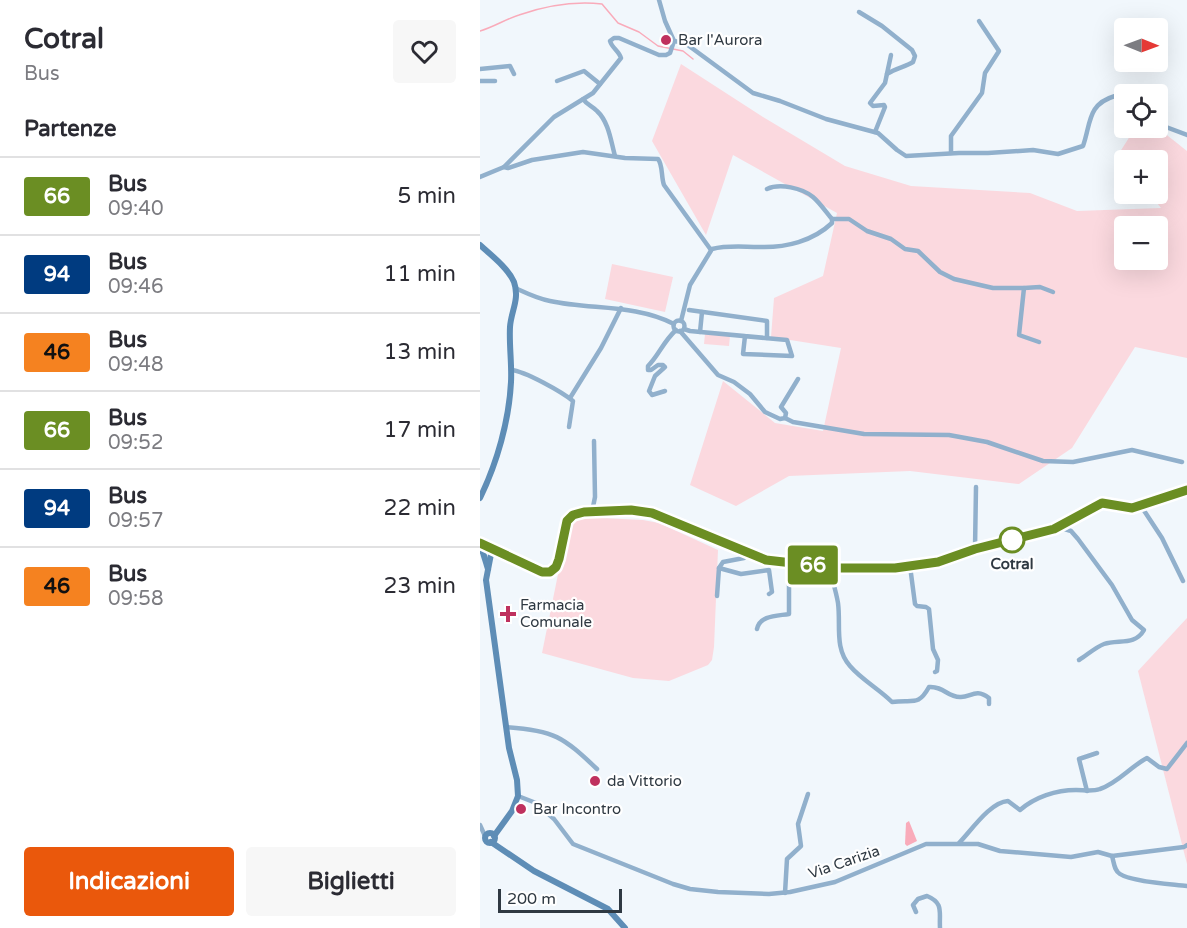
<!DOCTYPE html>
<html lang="it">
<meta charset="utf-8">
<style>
:root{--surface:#fff;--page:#f7f7f7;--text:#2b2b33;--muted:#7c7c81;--line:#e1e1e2;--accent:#ea580c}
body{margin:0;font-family:"Varela Round",sans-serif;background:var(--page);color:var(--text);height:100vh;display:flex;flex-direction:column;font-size:22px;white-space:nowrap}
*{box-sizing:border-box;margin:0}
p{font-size:20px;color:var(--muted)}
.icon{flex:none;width:33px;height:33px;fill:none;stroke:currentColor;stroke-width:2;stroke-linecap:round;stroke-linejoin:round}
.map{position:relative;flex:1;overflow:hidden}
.side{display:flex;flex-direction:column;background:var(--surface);width:480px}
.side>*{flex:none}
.badge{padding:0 12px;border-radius:4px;font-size:21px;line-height:39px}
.needle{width:39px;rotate:91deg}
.tools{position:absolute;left:634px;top:18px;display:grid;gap:12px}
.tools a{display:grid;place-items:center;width:54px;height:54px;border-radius:6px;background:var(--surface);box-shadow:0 6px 24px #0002;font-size:30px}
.scale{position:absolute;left:18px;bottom:15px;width:124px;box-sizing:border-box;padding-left:6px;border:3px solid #2f3942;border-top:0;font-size:16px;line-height:21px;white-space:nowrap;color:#2f3942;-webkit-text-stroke:4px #fff;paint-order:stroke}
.map>.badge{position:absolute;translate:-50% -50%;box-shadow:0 0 0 3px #fff}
h2{padding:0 24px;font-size:22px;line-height:54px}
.round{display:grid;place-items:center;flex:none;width:63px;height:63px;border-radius:6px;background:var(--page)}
.summary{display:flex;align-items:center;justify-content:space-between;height:102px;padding:0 24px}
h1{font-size:28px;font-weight:800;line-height:45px}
.action{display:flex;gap:12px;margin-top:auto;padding:12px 24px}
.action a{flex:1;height:69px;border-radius:6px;background:var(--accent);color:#fff;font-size:24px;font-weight:800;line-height:69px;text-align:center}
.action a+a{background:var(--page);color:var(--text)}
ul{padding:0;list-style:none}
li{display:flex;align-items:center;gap:18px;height:78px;padding:0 24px;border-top:2px solid var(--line)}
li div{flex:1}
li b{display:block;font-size:22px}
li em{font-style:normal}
li .badge{min-width:66px;font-weight:700;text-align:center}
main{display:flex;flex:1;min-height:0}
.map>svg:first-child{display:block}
.green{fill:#fbd9df;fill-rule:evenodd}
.water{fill:#f9abba}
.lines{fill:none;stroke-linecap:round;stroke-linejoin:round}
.stream{stroke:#f9abba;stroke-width:1.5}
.street{stroke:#91b0cc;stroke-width:4.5}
.secondary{stroke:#5e8db6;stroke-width:6}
.line-casing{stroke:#fff;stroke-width:14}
.line{stroke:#6b8e23;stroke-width:9}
.poi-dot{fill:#bf315e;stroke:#fff;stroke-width:2}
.stop-dot{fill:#fff;stroke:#6b8e23;stroke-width:3}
.labels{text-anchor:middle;stroke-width:4.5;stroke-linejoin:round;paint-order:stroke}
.poi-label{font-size:15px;fill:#2f3942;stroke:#fff;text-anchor:start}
.stop-label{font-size:15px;font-weight:bold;fill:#2f3942;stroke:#fff}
.street-label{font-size:15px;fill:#2f3942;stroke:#fff}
</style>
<main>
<section class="side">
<div class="summary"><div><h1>Cotral</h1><p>Bus</p></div><a class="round"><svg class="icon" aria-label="heart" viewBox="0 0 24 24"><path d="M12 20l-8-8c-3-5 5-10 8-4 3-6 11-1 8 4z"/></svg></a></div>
<h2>Partenze</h2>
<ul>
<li><span class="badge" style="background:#6b8e23;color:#fff">66</span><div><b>Bus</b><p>09:40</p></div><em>5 min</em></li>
<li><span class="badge" style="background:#003b80;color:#fff">94</span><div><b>Bus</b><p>09:46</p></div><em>11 min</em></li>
<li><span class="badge" style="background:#f58220;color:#111">46</span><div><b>Bus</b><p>09:48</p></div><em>13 min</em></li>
<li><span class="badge" style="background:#6b8e23;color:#fff">66</span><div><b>Bus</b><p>09:52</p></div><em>17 min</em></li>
<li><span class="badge" style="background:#003b80;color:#fff">94</span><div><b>Bus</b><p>09:57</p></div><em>22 min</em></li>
<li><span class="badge" style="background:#f58220;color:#111">46</span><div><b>Bus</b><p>09:58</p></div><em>23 min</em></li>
</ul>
<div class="action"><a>Indicazioni</a><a>Biglietti</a></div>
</section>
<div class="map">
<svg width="707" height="928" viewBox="0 0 707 928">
<rect width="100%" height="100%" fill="#f1f7fc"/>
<g class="green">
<path d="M 201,64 L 283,117 L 365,166 L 431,186 L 550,193 L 597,211 L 681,208 L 670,194 L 678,194 L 678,160 L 645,160 L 645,163 L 638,155 L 652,133 L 683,132 L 707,151 L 707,358 L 655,347 L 592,448 L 539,484 L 430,471 L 309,476 L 256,506 L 210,485 L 243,381 L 295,423 L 343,431 L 361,348 L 291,337 L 294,298 L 343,276 L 357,213 L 253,155 L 226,235 L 172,141 ZM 645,226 L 678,226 L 678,260 L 645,260 Z"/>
<path d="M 132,264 L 193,277 L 185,312 L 125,299 Z"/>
<path d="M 225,334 L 250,336 L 249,346 L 224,344 Z"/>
<path d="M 101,517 L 163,520 L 179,523 L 238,550 L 234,647 L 232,660 L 228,665 L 189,681 L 153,678 L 62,653 L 88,525 L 93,519 Z"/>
<path d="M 707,618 L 707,864 L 658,671 Z"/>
</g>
<path class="water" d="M 429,821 L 437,841 L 427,846 L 425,844 L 426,823 Z"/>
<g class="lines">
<path class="stream" d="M 0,31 C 14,27 26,19 39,15 C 65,6 95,1 122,4 L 138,23 L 159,32 L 178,46 L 203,51 L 213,59"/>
<g class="street">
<path d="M 379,12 L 402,26 L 432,50 L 435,56 L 433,62 C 425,67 416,68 407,74"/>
<path d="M 194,41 L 205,43 L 273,93 L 300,101 L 346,119 L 398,133 L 417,150 L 426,156 L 479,153 L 508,153 L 553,150 L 578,154 L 603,146 C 611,124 607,104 635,96 L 645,103"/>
<path d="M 0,69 L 30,66 L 34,74"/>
<path d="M 0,81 L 15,81"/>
<path d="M 77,81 L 104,71 L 120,84"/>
<path d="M 103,99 C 107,105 112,106 117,111 C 129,122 131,142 135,156"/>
<path d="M 678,124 L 707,135"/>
<path d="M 395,132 L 405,107 L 404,105 L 393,106 L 390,103 L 405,83 L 411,55"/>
<path d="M 471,153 L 471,136 L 502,93 L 505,73 L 519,51 L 499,21"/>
<path d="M 24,167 L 28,168 L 52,160 L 103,152 L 145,158 L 178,159 C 183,165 181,177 184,185 L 231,250"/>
<path d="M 0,177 L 24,167 L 74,117 L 113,93 L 141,58 C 139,51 132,48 130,41 L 134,38 L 139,38 L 179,55 L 186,55 L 190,53 L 194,41 L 185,21 L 179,0"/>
<path d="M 352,219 L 369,219 L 387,231 L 411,239 L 425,249 L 438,251 L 460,272 L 474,279 L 513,288 L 544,288 L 539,335 L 559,342"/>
<path d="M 35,288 C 46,293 58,299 70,301 C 111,310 155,304 194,324"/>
<path d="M 544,288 L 560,287 L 573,292"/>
<path d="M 209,310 L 287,321 L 287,338"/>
<circle cx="199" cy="326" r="5.5"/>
<path d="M 201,321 L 210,285 L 232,249 C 248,245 263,247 279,247 C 306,248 333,241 352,223 L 352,219 C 346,212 340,203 333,197 C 322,188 300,183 287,189"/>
<path d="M 204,329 L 210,331 L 307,340 L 312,356 L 263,354 L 265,336"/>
<path d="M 200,331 L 238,375 L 254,382 L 270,394 L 285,412 L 300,419 L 305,418 L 306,413 L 301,407 L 318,379"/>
<path d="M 220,332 L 222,312"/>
<path d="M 31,370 C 45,371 82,392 93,401 L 89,427"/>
<path d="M 185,391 L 172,395 L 169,391 L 175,376 L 185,367 L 183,365 L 178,365 L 171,370 L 168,370 L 168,366 C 179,355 183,342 196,330"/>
<path d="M 90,398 L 121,348 L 141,308"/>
<path d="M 305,418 L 313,422 L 384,434 L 469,435 L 507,442 L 563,461 L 593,462 L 652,450 L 702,462"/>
<path d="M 661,506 L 682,538 L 703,581"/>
<path d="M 112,512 L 115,497 L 114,441"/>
<path d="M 578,527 L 591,531 L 598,539 L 632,585 L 652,620 L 664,630 C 655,646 638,639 624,644 C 616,647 607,655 599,660"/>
<path d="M 495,549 L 496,487"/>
<path d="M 430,566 L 435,604 L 437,606 L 446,607 L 449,609 L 453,649 L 458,660 L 457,671 L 455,672"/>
<path d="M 349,567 C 352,579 356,591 358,603 C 361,625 354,648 370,666 C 382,680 399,689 412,702 C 433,699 438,707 449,687 C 464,686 468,698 481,697 C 491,697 496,688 509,698 L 509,704"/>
<path d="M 239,568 L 261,574 L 289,570 L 292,592 L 289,594"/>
<path d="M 237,596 L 239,568 L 243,562 L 264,558 L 269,554"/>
<path d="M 277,629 C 280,615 297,616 309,614 L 309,576 L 314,563"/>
<path d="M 26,727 C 74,730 83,737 117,769"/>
<path d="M 607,791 L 599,759 L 617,753"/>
<path d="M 38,796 L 56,803 L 74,819 L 93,844 L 193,884 L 210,889 L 238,892 L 289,894 L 310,892 L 355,882 L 446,844 L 498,844 L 520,851 L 591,857 L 618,852 L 632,856 C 634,862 634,871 640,874 C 652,882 691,884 707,886"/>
<path d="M 0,825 L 5,836"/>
<path d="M 479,843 C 491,831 510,802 528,801 L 540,810 C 555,797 576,790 596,790 C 604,790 612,792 620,789 C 638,783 650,767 667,758 L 679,767 L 687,769 L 707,743"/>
<path d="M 632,856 L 704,847 L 707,845"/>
<path d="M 305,893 L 307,859 L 321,846 L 318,824 L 328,794"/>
<path d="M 436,912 L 433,905 L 438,899 L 447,896 C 464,903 459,912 460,928"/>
</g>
<g class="secondary">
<path d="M 0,245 C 11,255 28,268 34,282 C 40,299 31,311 30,327 C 29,345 32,364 31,382 C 29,421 17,463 0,498"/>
<path d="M 0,543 L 62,572 L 70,572 L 74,569 L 78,561 L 87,521 L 93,515 L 103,512 L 151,510 L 172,513 L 286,560 L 357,568 L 415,568 L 458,562 L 495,549 L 574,529 L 622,503 L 652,508 L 707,490"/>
<path d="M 0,543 L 8,569"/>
<path d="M 12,549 L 6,580 L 29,748 L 37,780 L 38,796 L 32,811 L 14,836"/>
<circle cx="10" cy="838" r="5"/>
<path d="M 11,842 L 54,871 L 128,909 L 145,928"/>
</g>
</g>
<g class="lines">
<g class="line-casing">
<path id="line" d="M 0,543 L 62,572 L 70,572 L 76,567 L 79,559 L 87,521 L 93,515 L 104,512 L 151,510 L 172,513 L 286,560 L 357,568 L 415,568 L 458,562 L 495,549 L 574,529 L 622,503 L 652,508 L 707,490"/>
</g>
<use href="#line" class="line"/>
</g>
<g class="poi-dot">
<circle cx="186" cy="40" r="6"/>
<path d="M25 605h6v6h6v6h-6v6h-6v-6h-6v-6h6z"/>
<circle cx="115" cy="781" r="6"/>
<circle cx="41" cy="809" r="6"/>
</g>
<circle class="stop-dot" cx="532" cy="540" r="12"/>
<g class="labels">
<g class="poi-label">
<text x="198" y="45">Bar l'Aurora</text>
<text x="40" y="610">Farmacia<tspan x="40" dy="17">Comunale</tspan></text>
<text x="127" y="786">da Vittorio</text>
<text x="53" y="814">Bar Incontro</text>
</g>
<g class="stop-label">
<text x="532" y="569">Cotral</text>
</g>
<g class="street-label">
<text transform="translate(364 862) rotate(-19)" y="5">Via Carizia</text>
</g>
</g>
</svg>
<div class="tools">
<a><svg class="needle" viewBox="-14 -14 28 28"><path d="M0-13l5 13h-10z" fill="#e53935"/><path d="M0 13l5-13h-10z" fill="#7c7c81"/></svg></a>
<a><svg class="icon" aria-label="locate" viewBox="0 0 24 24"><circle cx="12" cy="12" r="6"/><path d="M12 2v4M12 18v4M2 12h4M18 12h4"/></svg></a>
<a>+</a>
<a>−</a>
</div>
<div class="scale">200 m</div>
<b class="badge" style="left:333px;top:565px;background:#6b8e23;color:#fff">66</b>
</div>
</main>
